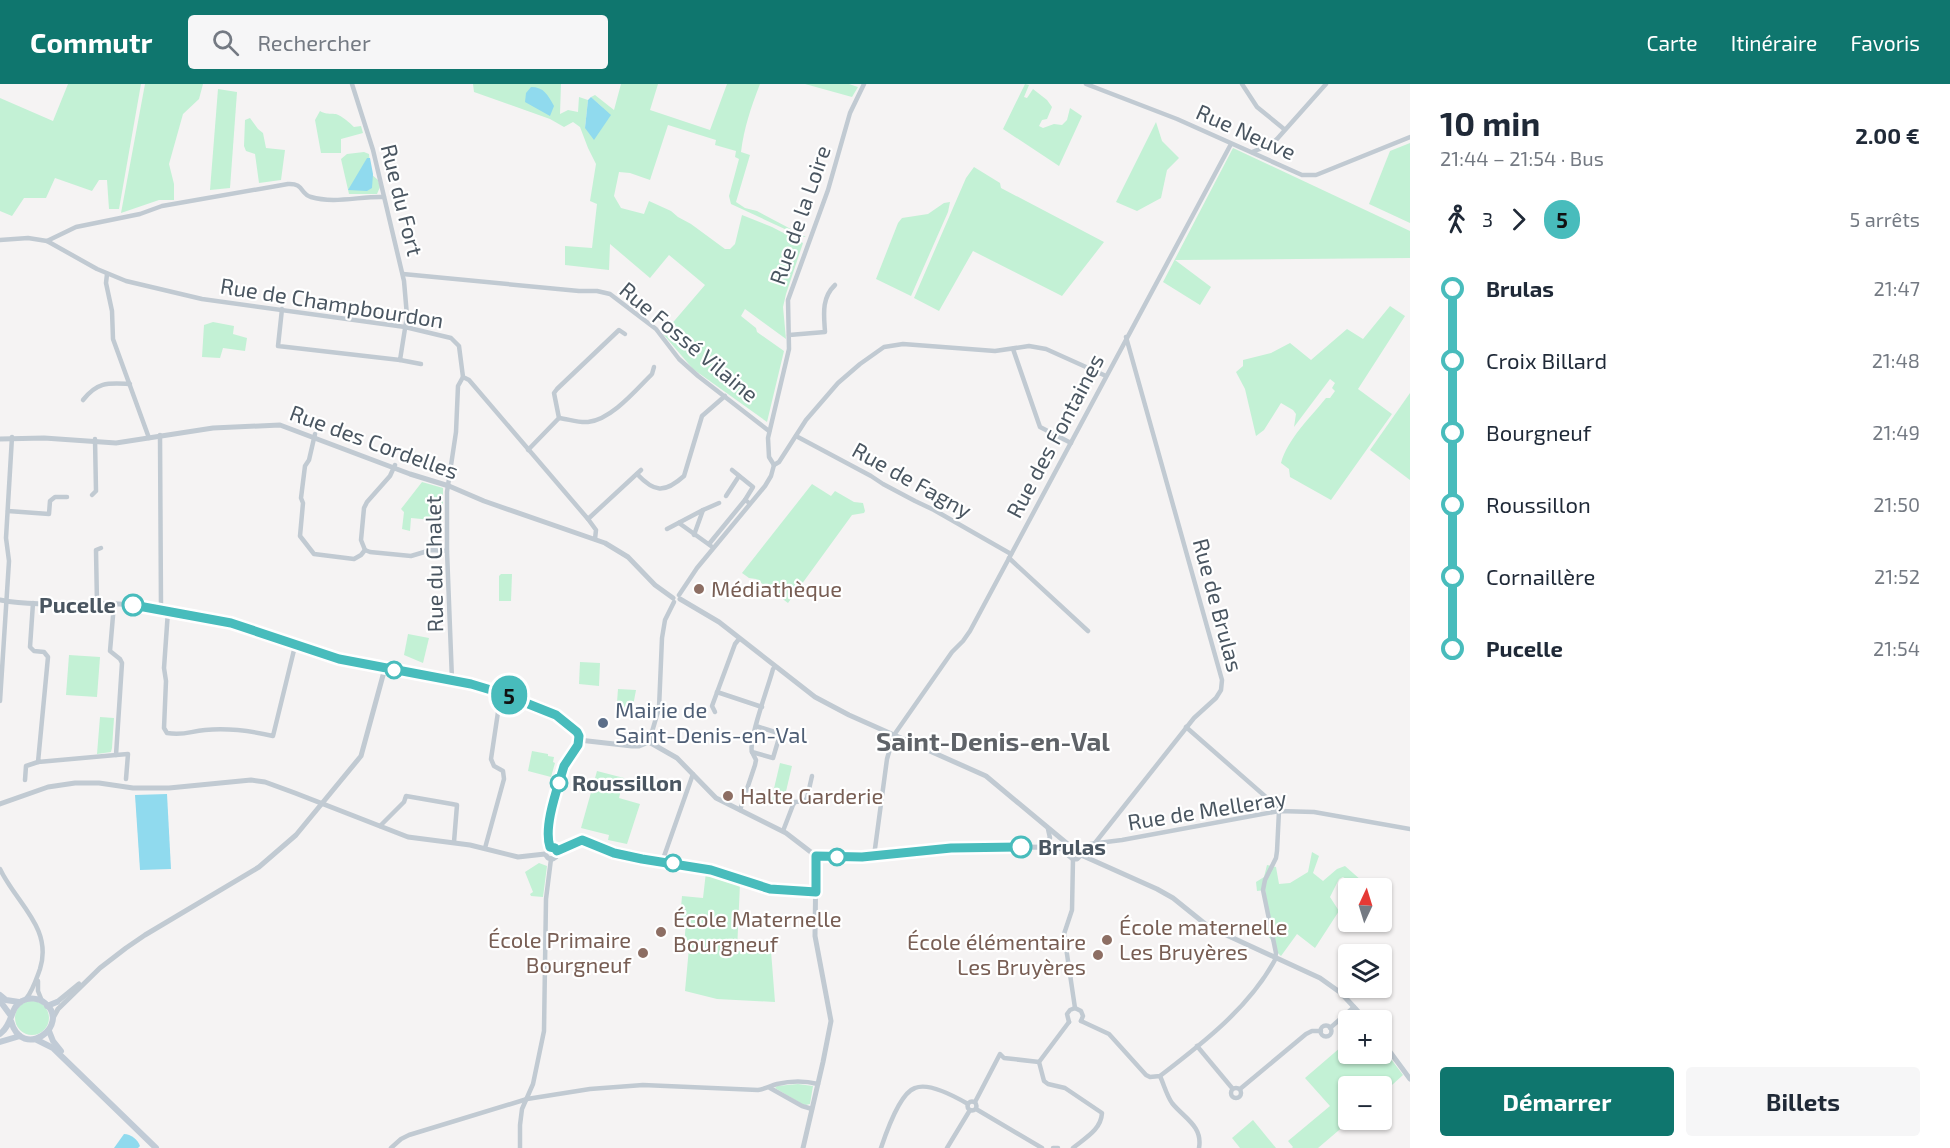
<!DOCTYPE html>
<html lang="fr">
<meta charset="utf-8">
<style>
:root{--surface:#fff;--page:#f6f6f7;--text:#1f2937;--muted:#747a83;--accent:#0f766e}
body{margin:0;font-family:"Exo 2",sans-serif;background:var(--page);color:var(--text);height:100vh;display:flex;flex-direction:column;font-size:22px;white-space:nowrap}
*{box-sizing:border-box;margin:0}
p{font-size:20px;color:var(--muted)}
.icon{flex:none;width:33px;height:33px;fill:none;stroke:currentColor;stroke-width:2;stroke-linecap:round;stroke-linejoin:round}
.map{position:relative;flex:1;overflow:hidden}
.panel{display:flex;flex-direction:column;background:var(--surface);width:540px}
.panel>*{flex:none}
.badge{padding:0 12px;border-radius:20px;font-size:21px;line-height:39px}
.needle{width:39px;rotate:4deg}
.tools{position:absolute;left:1338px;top:794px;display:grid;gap:12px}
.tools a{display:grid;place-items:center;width:54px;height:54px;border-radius:6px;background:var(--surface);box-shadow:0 2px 4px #0004;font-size:30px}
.map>.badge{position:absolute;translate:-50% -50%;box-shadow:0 0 0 3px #fff}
.legs{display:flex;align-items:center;gap:9px;height:66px;padding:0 30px;font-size:20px}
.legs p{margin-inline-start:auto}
.overview{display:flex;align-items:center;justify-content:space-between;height:102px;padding:0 30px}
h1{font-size:33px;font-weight:700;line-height:45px}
.cta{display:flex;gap:12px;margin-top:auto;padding:12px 30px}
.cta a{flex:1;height:69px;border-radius:6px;background:var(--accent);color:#fff;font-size:24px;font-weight:700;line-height:69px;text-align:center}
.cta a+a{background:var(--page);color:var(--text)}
ul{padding:0 30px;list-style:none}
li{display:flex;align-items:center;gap:21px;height:72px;font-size:22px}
li i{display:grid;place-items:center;width:9px;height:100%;margin:0 8px;background:currentColor}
li i::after{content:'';width:15px;height:15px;margin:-8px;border:4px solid;border-radius:50%;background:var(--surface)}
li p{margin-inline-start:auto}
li:first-child i{background:linear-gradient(#0000 50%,currentColor 0)}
li:last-child i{background:linear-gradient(currentColor 50%,#0000 0)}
header{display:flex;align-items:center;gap:36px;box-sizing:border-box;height:84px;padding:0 30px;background:var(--accent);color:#fff}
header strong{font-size:28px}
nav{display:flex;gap:33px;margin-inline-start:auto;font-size:21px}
.search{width:420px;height:54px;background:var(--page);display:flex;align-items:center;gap:15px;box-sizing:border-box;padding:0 21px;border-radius:6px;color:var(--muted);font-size:22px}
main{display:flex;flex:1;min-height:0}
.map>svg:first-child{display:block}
.green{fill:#c3f1d5}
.water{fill:#90daee}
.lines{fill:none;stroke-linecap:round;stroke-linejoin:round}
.minor{stroke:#c1cad2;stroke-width:4.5}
.tertiary{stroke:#c1cad2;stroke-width:5}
.secondary{stroke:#c1cbd6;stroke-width:6}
.line-1-casing{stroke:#fff;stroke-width:14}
.line-1{stroke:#48bcbc;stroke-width:9}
.education-dot{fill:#8d6e63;stroke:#fff;stroke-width:2}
.stop-1-dot{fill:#fff;stroke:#48bcbc;stroke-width:3}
.service-dot{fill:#5c6f8a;stroke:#fff;stroke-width:2}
.labels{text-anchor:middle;stroke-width:4.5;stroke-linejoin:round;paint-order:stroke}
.street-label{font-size:22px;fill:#4a5661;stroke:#fff}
.education-label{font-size:22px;fill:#785e54;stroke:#fff;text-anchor:start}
.stop-label{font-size:22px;font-weight:bold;fill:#4a5661;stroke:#fff;text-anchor:start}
.service-label{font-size:22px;fill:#4e5e75;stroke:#fff;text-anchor:start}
.quarter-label{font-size:26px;font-weight:bold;fill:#5f6368;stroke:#fff}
</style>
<header>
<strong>Commutr</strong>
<div class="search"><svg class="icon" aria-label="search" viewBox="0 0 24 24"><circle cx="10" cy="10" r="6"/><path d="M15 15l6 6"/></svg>Rechercher</div>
<nav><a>Carte</a><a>Itinéraire</a><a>Favoris</a></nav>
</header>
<main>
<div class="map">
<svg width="1410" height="1064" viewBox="0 0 1410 1064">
<rect width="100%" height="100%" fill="#f5f3f3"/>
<g class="green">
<path d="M 68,0 L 141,0 L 119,125 L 109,125 L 107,96 L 99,96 L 92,107 L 55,94 L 46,114 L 24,114 L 12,132 L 0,127 L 0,14 L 53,37 Z"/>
<path d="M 145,0 L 203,0 L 199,15 L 183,30 L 169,80 L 174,100 L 174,116 L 159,116 L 121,129 Z"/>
<path d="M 473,0 L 561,0 L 560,30 L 568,26 L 578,28 L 579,13 L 588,16 L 585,44 L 603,24 L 591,13 L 595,11 L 614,26 L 621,0 L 658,0 L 650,26 L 710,46 L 727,0 L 760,0 C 751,23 744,44 741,68 L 750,71 L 736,118 L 745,124 L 757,127 L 806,153 L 802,153 L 731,120 L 729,112 L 739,75 L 735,73 L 736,67 L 715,61 L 716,56 L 668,41 L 650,96 L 630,89 L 619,88 L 614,112 L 621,124 L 644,130 L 649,117 L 671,127 L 678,133 L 691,140 L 725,165 L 730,165 L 735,160 L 742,131 L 772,143 L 803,159 L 786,210 L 783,223 L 786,255 L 745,225 L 741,232 L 756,244 L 757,248 L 784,267 L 767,338 L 693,285 L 663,250 L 705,201 L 669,171 L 650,194 L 610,160 L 609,186 L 565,181 L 565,162 L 592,164 L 597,120 L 590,117 L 596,80 L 588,64 L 580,43 L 573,38 L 564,43 L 550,35 L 474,8 Z"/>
<path d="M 805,0 L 849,0 L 858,3 L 852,13 Z"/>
<path d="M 1025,0 L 1029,1 L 1024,13 L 1027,14 L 1033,5 L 1047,16 L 1052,23 L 1047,35 L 1042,36 L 1039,42 L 1043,44 L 1054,40 L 1062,41 L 1067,36 L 1070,24 L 1082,32 L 1059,82 L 1003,45 Z"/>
<path d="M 218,5 L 237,8 L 230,104 L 210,106 Z"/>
<path d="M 320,27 C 327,31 329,29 336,30 C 342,32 350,39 354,43 L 361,42 L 363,49 L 341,55 L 341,69 L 321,69 L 315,36 Z"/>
<path d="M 250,34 L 258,45 L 263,49 L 266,64 L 285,66 L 281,96 L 259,99 L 255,70 L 246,67 L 244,62 L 245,36 Z"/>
<path d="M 1156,38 L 1162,57 L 1179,74 L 1167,86 L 1161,114 L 1137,127 L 1116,118 Z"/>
<path d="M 1410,59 L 1410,139 L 1369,120 L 1390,67 Z"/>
<path d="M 1233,64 L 1410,147 L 1410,174 L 1175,176 L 1211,203 L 1200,221 L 1163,198 Z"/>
<path d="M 364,68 L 369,70 L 371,90 L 378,96 L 380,103 L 377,110 L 349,110 L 341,75 L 347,70 Z"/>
<path d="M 974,83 L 1000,99 L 1001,104 L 1104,158 L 1062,212 L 973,167 L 939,227 L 914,214 L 966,94 Z"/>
<path d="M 950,118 L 948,128 L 911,212 L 876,195 L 898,139 L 902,134 L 928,130 L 944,119 Z"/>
<path d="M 1390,222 L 1405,232 L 1358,305 L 1392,330 L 1331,416 L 1290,393 L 1289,385 L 1281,379 C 1288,354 1311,333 1326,314 L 1330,314 L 1335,307 L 1332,304 L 1335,299 L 1330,295 L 1294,343 L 1296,330 L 1293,326 L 1281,319 L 1264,346 L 1256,352 L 1245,305 L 1236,288 L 1243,282 L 1243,276 L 1271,269 L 1290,259 L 1311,276 L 1347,245 L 1363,255 Z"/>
<path d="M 213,238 L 234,242 L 233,250 L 247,254 L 245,267 L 223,264 L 220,274 L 202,273 L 204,241 Z"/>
<path d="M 1410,309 L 1410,396 L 1370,366 Z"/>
<path d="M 422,398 L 443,404 L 443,437 L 411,434 L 410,447 L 402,445 L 404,428 L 401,425 Z"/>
<path d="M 812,400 L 831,412 L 835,407 L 854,418 L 863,419 L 865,427 L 864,429 L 852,431 L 788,519 L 756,495 L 749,494 L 742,489 Z"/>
<path d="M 501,490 L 512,490 L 511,517 L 499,517 L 499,492 Z"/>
<path d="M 408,550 L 429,554 L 423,579 L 404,571 Z"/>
<path d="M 69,571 L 100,573 L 97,613 L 66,611 Z"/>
<path d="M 580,578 L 600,579 L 599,602 L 579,600 Z"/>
<path d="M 618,605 L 636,606 L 631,633 L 616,632 Z"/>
<path d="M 100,633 L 114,634 L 112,664 L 111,668 L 97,670 Z"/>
<path d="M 532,667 L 548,670 L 548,672 L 554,673 L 553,678 L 555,679 L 551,693 L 528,687 Z"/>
<path d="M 780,679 L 792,682 L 783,720 L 771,717 Z"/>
<path d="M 597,687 L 624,694 L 619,714 L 640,720 L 627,760 L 608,756 L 609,751 L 581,744 Z"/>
<path d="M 1312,768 L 1319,772 L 1313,789 L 1323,797 L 1337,785 L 1345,782 L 1370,804 L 1358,804 L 1343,793 L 1339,795 L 1330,813 L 1339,827 L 1315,864 L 1297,850 L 1281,872 C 1273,865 1273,853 1263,848 L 1266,843 L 1271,843 L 1265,806 L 1257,807 L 1256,798 L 1264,793 L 1267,781 L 1276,783 L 1279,800 L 1290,799 L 1308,788 Z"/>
<path d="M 539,779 L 547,782 L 543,813 L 531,812 L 530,810 L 533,808 L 525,788 Z"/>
<path d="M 706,788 L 740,799 L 737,867 L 771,867 L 775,918 L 717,915 L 685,907 L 689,864 L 684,863 L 686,837 L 680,835 L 682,812 L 703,814 Z"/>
<circle cx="32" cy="934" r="17"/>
<path d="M 1348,957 L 1348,969 L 1382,969 L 1382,963 L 1403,991 L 1382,1010 L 1382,1002 L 1348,1002 L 1348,1035 L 1352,1035 L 1318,1064 L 1292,1064 L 1293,1063 L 1288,1057 L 1330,1022 L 1305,994 Z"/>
<path d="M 798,1000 L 813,1002 L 810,1020 L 806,1021 L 802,1020 L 775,1004 L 777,1002 Z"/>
<path d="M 1253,1036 L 1276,1064 L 1240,1064 L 1232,1054 Z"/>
</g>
<g class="water">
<path d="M 531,3 C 544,3 548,11 554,22 L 550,32 L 525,18 L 526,9 Z"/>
<path d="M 591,13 L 611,31 L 594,56 L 585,44 L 588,16 Z"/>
<path d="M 367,74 L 370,74 L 373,90 L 372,104 L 367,107 L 348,106 Z"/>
<path d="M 167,710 L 171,785 L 140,786 L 135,711 Z"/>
<path d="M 124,1050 C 131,1050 138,1056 140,1062 L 138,1064 L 114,1064 Z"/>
</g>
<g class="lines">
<g class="minor">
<path d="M 1086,0 L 1177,35 L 1302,91 L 1316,91 L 1326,87 L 1410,53"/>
<path d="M 1242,0 L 1257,23 L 1284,45"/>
<path d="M 1252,68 L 1270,61 L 1277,55 L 1326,0"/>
<path d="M 0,156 L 28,154 L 47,157 L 97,185 L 126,197 L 202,215 L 405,243 L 451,254 L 459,262 L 463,293 L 469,296 L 588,435 L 596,446 L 595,455"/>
<path d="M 47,157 L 76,143 L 140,130 L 162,122 L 288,100 C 304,99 300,110 311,113 C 334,120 361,112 384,113"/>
<path d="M 107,190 L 106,199 L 112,227 L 113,255 L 149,354"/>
<path d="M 403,190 L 579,207 L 597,207 L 610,210 L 656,245 L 679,275 L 698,292 L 769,347"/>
<path d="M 282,225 L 278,262 L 400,276 L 407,232 L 404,197 L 373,66 L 352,0"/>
<path d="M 789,251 L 825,248 C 824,232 821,214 835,201"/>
<path d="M 1013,265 L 1040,343 L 1071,359"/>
<path d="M 400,276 L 421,280"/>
<path d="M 83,316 C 98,297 109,299 130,300"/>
<path d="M 559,334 C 568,335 579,339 588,338 C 611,336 636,306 652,290 L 654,283"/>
<path d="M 315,350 L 309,376 L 305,382 L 301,414 L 303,419 L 300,452 L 314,470 L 354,475 L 361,471 L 365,466"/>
<path d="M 160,351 L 161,525"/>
<path d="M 796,352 L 871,392 L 883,400 L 915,417 L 934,426 L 1011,470"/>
<path d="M 528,366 L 559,334 L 554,309 L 557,305 L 619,246 L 625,250"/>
<path d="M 395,381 L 390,392 L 367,418 L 364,424 L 361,456 L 365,466 L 370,468 L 411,472 L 431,466 L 447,467"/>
<path d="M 774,381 L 769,373 L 768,354 L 789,265 L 788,216 L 828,106 L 850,29 L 864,0"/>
<path d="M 774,381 L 779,378 L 806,336 L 838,299 L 860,280 L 884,263 L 903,260 L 995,267 L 1029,262 L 1046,265 L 1106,292"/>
<path d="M 732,386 L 753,403 L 745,416 L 748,418"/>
<path d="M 637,390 C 654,408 664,410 684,392 L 702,332 L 725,312"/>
<path d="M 92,411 L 96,407 L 95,355"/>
<path d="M 726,412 L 739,392"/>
<path d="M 703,426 L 719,419"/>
<path d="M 8,427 L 49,430 L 50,417 L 55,413 L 67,413"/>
<path d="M 588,435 L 641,386"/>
<path d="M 679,439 L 711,462"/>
<path d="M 667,445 L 703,426 L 694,451"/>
<path d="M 709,460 L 745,416"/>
<path d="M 1009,474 L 1088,547"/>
<path d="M 679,511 L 697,484 L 765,402 L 771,392 L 774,381"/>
<path d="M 33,519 L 30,563 L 34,567 L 44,568 L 48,573 L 38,678 L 116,671 L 122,579 L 120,575 L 110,567 L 114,520"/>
<path d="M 97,520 L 96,466 L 101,464"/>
<path d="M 168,527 L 164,584 L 166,597 L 164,644 L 167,649 C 185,652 190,647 205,646 C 228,644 252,647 273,652 L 295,562"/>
<path d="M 452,596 L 447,467 L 447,408 L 456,348 L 458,302 L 463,293"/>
<path d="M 717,608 L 762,623"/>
<path d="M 0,617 L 9,477 L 6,454 L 12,353"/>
<path d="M 715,628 L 712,622 L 735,560 L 739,555"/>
<path d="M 756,642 L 778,649 L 779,654 L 773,674 L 752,668 C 748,656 769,601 773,585 L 775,583"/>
<path d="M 1186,643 L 1274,720 L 1279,727 L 1277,767 L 1276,774 L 1265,796 L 1263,806 L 1276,869 L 1275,874"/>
<path d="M 649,658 L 659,624 L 662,554 L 665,536 L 674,518"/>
<path d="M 116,671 L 128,670 L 126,695"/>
<path d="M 25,696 L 26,682 L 38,678"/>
<path d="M 740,726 L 755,681 L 756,676 L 752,668"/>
<path d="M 380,742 L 404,718 L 406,712 L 452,720 L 457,721 L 454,758"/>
<path d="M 783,747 L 793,721 L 795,718 L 805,717 L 807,714 L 812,692"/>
<path d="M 1095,759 L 1194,634 L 1216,614 L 1221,606 L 1222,596 L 1126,253"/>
<path d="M 1042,763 L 1050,754 L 1048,745"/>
<path d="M 485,764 L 504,695 L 503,687 L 494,682 L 491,675 L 501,608"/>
<path d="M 1081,765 L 1090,760 L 1122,756 L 1279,727 L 1314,728 L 1410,745"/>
<path d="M 874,772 L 887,675 L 894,651 L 952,568 L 963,557 L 970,547 L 1231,60"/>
<path d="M 1073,775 L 1072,826 L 1064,850 L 1075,924"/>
<path d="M 662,778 L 693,690"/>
<path d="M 0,785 C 16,819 53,844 40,885 C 36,896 33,906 26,915"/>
<path d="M 38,897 L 38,907 L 42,917"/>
<path d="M 1075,924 L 1081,927 L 1083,932 L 1081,937"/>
<path d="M 1081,937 L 1109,950 L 1146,991 L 1150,993 L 1160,992 C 1203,959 1250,923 1276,874"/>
<path d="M 1069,938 L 1039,978 L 1044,997 L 1048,1000 L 1065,1004 L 1102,1029 C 1101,1046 1085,1054 1073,1064"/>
<path d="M 1069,938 L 1067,930 L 1070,926 L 1075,924"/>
<circle cx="1326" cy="947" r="5.5"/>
<path d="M 1330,944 L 1354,923"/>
<path d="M 1197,962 L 1232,1004"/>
<path d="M 1160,992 C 1164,1001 1167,1012 1172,1019 C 1184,1034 1203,1042 1199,1064"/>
<circle cx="1236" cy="1009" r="5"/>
<path d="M 770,1004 L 802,1022 L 812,1025"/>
<path d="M 1240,1005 L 1306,950 L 1312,947 L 1321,947"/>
<circle cx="972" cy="1022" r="4.5"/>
<path d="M 975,1018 L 1000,970 L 1004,974 L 1039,978"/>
<path d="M 976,1025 L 1042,1064"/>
<path d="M 391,1064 L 401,1055 L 409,1051 L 527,1015 L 590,1005 L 643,1001 L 758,1006 C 765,1005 770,1002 777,1000 C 790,997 806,997 818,1000"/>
<path d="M 520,1064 L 520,1041 L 522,1025 L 533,1000 L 544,947 L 546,815 L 551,775"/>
<path d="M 881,1064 C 886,1049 900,1009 915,1004 C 929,998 956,1013 968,1020"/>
<path d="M 947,1064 L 970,1026"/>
<path d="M 1053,1064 L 1058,1064"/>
</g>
<g class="tertiary">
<path d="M 0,355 L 44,354 L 116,359 L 213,344 L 280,341 L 410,390 L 449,402 L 484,417 L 605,459 L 628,473 L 655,501 L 673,514"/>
<path d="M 680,515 L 719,538 L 815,613 L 849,631 L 986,692 L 1070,762"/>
<path d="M 0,516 C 49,525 101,515 150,523 C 180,528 221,534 249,544 C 279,554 308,568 339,575 C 379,584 576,609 579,656"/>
<path d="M 579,656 L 632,662 L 639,662 L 649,658 L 677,674 L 716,714 L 786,749 L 816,772 L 862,773 L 951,764 L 1052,763 L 1067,766"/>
<path d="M 0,720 L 48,703 L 75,699 L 99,699 L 133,704 L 169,704 L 251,696 L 265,698 L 295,709 L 408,753 L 470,761 L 518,773 L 545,770"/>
<path d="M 550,763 L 547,753 L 548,747 L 564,682 C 567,672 576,667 579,656"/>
<path d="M 1070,763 L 1075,761 C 1080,762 1082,766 1081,771"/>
<path d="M 1067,766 L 1068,771 L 1073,775 L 1077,775 L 1081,771"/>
<path d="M 557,767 L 582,756 L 614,769 L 642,775 L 711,786 L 770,805 L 816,808"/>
<path d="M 545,770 L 548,774 L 553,775 L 556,773 L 557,767"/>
<path d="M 1081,771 L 1157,805 L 1173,814 L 1209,843 L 1320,894 L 1341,909 L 1366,936"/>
<path d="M 57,918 L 79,900"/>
<path d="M 53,934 L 58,925 L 100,884 L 126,864 L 145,851 L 259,783 L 296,751 L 361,672 L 385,584"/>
<path d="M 1382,957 L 1410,995"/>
<path d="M 803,1064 L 823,978 L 831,937 L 815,852 L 816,772"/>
</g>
<g class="secondary">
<path d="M 0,911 L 6,916 L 19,918"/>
<path d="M 0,917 L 11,932"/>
<path d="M 47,922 L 57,918"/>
<path d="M 49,947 L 53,957 L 61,967"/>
<path d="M 0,950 C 14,939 9,924 22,917 C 29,913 39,914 45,919 C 72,941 22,978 11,937"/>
<path d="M 35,955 L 53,964 L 156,1064"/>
<path d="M 0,958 L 20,952"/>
</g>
</g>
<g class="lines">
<g class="line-1-casing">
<path id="line-1" d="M 133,521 L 231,539 L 339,575 L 471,600 L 501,609 L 556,631 L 577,648 L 579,652 L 578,661 L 564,682 C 558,703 543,742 550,763 L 555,764 L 557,767 L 582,756 L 614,769 L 642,775 L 711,786 L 770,805 L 816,808 L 816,772 L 862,773 L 951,764 L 1021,763"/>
</g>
<use href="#line-1" class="line-1"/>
</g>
<g class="education-dot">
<circle cx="699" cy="505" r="6"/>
<circle cx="728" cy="712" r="6"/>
<circle cx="661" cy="848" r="6"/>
<circle cx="1107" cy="856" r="6"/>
<circle cx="643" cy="869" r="6"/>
<circle cx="1098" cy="871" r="6"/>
</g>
<g class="stop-1-dot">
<circle cx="133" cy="521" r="10"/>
<circle cx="394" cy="586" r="8"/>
<circle cx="559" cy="699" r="8"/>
<circle cx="1021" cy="763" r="10"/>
<circle cx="837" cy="773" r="8"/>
<circle cx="673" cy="779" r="8"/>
</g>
<circle class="service-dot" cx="603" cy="639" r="6"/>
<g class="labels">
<g class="street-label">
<text transform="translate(1246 48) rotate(24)" y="8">Rue Neuve</text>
<text transform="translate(402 116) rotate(76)" y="8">Rue du Fort</text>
<text transform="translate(800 131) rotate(-71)" y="8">Rue de la Loire</text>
<text transform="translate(332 219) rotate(9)" y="8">Rue de Champbourdon</text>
<text transform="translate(689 258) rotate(40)" y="8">Rue Fossé Vilaine</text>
<text transform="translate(1055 352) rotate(-62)" y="8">Rue des Fontaines</text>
<text transform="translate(374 358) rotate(20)" y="8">Rue des Cordelles</text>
<text transform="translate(912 396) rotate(29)" y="8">Rue de Fagny</text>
<text transform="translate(434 480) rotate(-91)" y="8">Rue du Chalet</text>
<text transform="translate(1218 521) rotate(75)" y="8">Rue de Brulas</text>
<text transform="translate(1207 726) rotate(-9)" y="8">Rue de Melleray</text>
</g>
<g class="education-label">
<text x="711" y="513">Médiathèque</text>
<text x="740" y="720">Halte Garderie</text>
<text x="673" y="843">École Maternelle<tspan x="673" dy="25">Bourgneuf</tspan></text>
<text x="1119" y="851">École maternelle<tspan x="1119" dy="25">Les Bruyères</tspan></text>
<text x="631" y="864" text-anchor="end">École Primaire<tspan x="631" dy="25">Bourgneuf</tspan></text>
<text x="1086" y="866" text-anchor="end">École élémentaire<tspan x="1086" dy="25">Les Bruyères</tspan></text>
</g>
<g class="stop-label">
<text x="116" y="529" text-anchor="end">Pucelle</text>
<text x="572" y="707">Roussillon</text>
<text x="1038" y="771">Brulas</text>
</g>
<g class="service-label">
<text x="615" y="634">Mairie de<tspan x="615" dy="25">Saint-Denis-en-Val</tspan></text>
</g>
<g class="quarter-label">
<text x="993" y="667">Saint-Denis-en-Val</text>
</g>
</g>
</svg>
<div class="tools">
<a><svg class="needle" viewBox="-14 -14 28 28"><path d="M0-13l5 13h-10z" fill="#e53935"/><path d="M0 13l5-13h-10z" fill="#747a83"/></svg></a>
<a><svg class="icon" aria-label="layers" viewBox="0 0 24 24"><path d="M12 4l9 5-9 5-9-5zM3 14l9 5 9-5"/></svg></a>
<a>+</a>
<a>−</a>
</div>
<b class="badge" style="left:509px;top:611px;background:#48bcbc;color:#111">5</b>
</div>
<section class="panel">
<div class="overview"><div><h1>10 min</h1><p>21:44 – 21:54 · Bus</p></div><b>2.00 €</b></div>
<div class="legs"><svg class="icon" aria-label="walk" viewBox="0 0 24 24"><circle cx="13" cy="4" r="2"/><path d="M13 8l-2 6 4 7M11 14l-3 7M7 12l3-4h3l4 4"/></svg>3<svg class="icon" aria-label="forward" viewBox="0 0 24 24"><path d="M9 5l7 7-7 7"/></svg><b class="badge" style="background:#48bcbc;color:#111">5</b><p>5 arrêts</p></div>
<ul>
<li><i style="color:#48bcbc"></i><b>Brulas</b><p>21:47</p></li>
<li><i style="color:#48bcbc"></i><span>Croix Billard</span><p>21:48</p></li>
<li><i style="color:#48bcbc"></i><span>Bourgneuf</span><p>21:49</p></li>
<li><i style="color:#48bcbc"></i><span>Roussillon</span><p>21:50</p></li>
<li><i style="color:#48bcbc"></i><span>Cornaillère</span><p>21:52</p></li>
<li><i style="color:#48bcbc"></i><b>Pucelle</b><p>21:54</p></li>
</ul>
<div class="cta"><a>Démarrer</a><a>Billets</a></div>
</section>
</main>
